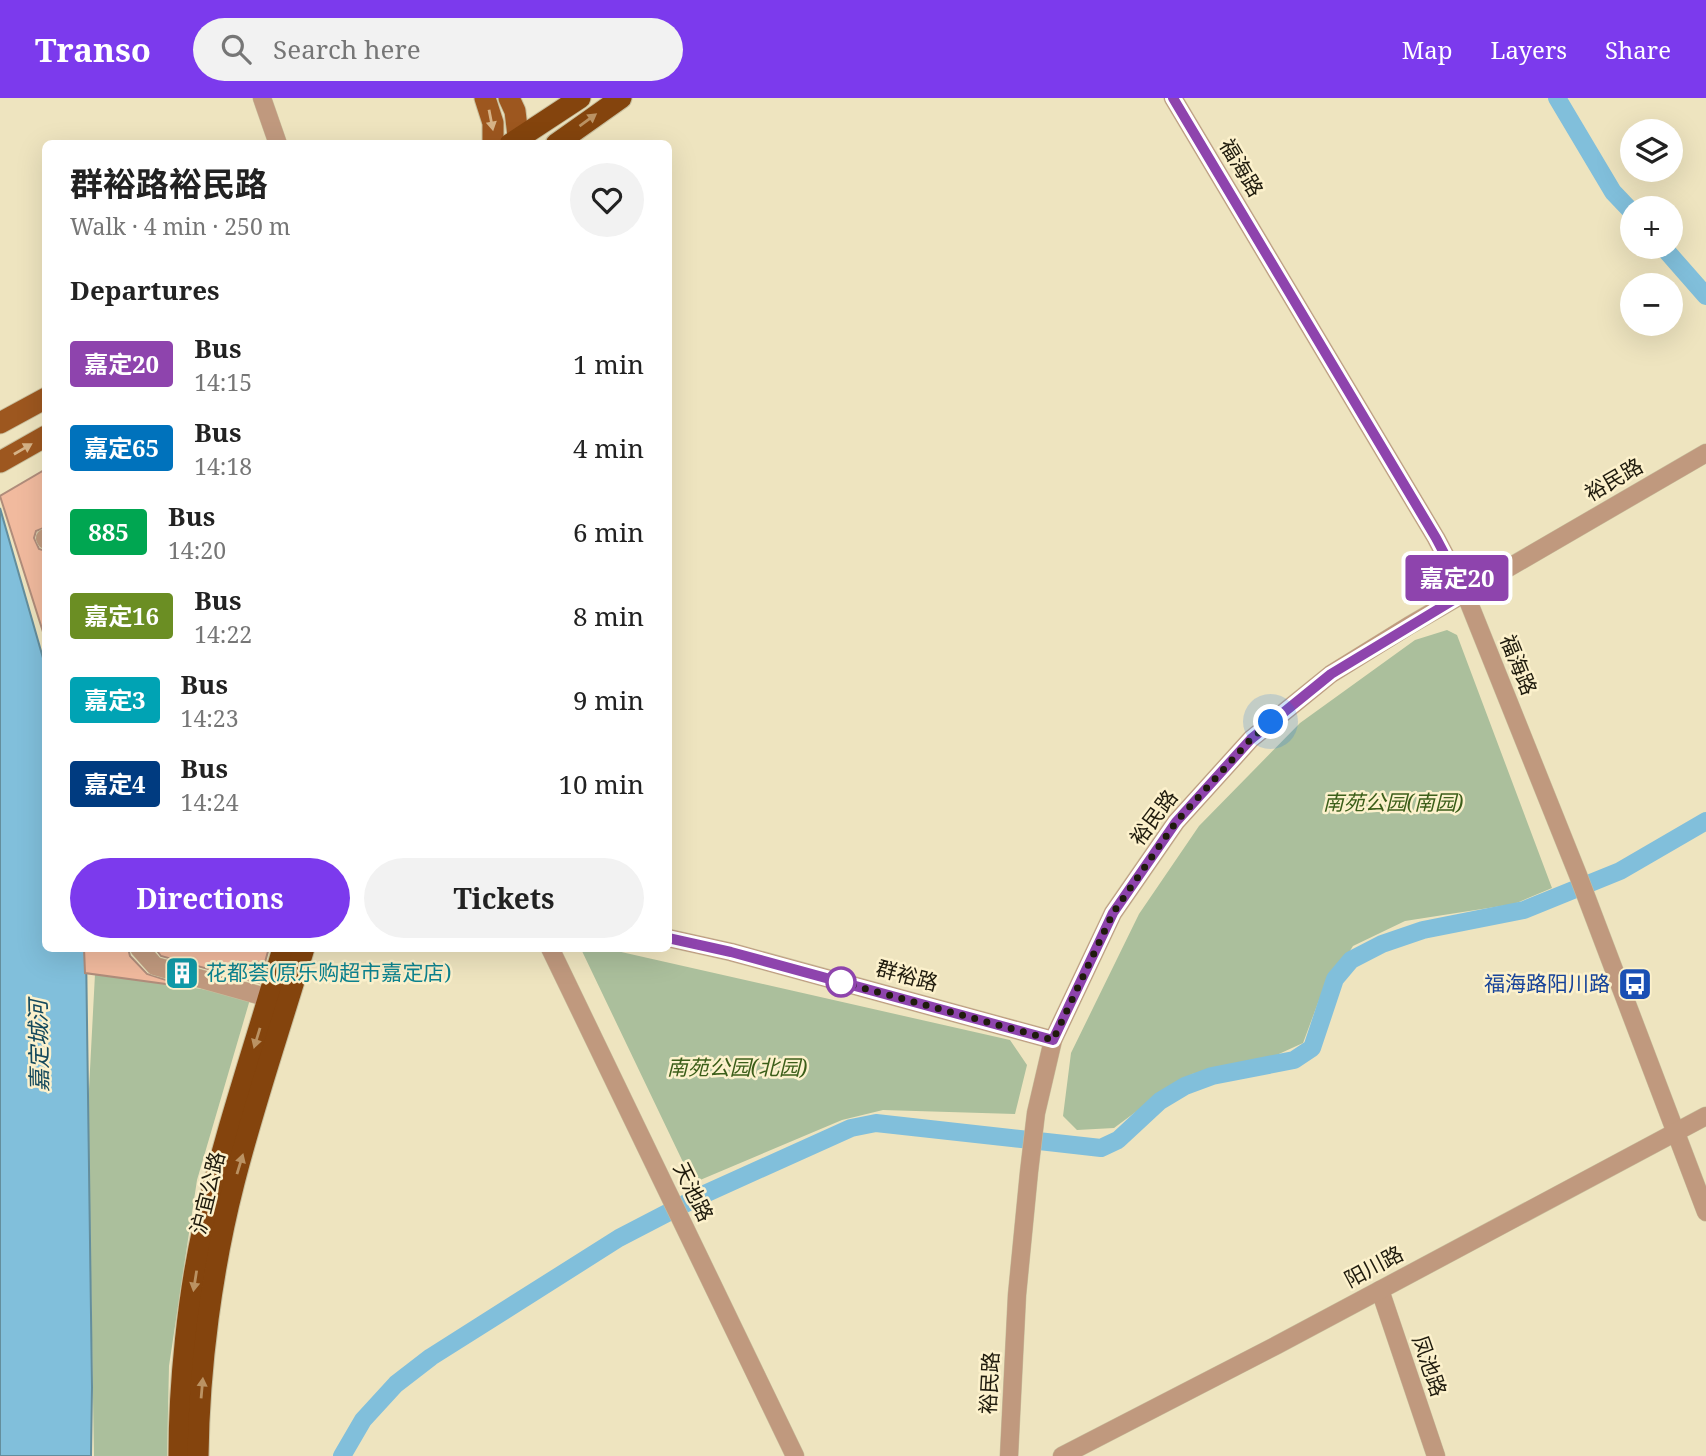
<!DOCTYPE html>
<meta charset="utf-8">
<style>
:root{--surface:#fff;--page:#f2f2f2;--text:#222;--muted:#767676;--accent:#7c3aed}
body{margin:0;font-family:"Noto Serif","Noto Sans SC",serif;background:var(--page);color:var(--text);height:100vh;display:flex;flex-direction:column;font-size:26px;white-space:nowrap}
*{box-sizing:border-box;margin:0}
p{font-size:23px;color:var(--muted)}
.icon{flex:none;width:38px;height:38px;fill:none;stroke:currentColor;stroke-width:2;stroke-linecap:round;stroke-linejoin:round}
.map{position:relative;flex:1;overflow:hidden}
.sheet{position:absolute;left:42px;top:42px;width:630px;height:812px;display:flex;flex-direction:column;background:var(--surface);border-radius:10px;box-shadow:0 7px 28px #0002}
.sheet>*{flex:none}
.badge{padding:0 14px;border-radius:5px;font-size:24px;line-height:46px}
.fabs{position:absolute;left:1620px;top:21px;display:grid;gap:14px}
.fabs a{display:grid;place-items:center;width:63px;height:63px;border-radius:50%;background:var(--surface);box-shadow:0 7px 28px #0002;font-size:35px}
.you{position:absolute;width:35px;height:35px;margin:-18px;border:5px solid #fff;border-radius:50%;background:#1a73e8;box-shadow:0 0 0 10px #1a73e833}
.map>.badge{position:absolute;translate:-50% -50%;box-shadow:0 0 0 4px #fff}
h2{padding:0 28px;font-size:26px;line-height:63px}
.round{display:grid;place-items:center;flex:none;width:74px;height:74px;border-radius:37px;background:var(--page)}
.head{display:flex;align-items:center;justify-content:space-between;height:119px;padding:0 28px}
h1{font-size:33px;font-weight:700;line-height:52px}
.cta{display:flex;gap:14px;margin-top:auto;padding:14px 28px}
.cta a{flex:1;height:80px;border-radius:42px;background:var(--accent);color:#fff;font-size:28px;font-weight:700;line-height:80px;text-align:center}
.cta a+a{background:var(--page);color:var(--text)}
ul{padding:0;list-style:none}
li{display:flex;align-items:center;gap:21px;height:84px;padding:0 28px}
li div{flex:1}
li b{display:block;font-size:26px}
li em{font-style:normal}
li .badge{min-width:77px;font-weight:700;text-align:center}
header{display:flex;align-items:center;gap:42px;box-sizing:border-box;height:98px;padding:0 35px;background:var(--accent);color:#fff}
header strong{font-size:33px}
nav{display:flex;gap:38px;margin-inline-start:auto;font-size:24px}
.search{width:490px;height:63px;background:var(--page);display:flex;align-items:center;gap:18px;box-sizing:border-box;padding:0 24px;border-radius:38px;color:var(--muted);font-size:26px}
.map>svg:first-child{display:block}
.green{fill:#abbf9c}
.water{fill:#81bfdb;stroke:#648e9d;stroke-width:2}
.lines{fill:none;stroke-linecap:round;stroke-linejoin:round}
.canal{stroke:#81bfdb;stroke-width:18}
.building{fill:#f1ba9e;stroke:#b08d7b;stroke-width:2}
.minor-casing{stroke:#c9c09f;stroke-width:19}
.major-casing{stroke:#c9c09f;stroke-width:23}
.highway-casing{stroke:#c9c09f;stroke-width:23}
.minor{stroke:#c0997e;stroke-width:18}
.major{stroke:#9d571f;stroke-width:21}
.highway{stroke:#84440d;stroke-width:21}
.oneway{fill:#d6b387}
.oneway2{fill:#ba9263}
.line-casing{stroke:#fff;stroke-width:16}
.line{stroke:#8e44ad;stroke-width:10}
.walk{stroke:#1f1b0d;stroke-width:7;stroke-dasharray:0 12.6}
.stop-dot{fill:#fff;stroke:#8e44ad;stroke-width:3.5}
.labels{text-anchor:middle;stroke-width:5;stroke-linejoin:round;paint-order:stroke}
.street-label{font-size:21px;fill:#1f1b0d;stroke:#fcf1cc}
.park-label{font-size:21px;font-style:italic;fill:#3b5e19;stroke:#fcf1cc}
.culture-label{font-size:21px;fill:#0d838f;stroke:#fcf1cc;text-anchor:start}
.transit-label{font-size:21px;fill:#164399;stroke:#fcf1cc;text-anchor:end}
.water-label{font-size:23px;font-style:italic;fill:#15495c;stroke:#fcf1cc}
</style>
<header>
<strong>Transo</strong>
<div class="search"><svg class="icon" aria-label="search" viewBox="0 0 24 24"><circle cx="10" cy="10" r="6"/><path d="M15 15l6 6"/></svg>Search here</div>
<nav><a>Map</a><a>Layers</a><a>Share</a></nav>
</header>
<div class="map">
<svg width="1706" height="1358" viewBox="0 0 1706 1358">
<rect width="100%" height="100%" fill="#eee4bf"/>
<g class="green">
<path d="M 1447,532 L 1457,537 L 1552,790 L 1514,806 L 1405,823 L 1353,848 L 1319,902 L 1303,945 L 1270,960 L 1192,976 L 1145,1007 L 1114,1030 L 1077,1032 L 1063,1018 L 1071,955 L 1139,816 L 1199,728 L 1300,625 L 1415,542 Z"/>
<path d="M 581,851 L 608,851 L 1010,942 L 1027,967 L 1015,1016 L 883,1012 L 842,1022 L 693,1085 Z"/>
<path d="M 95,876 L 251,898 L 197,1082 L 169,1268 L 167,1358 L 94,1358 L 88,1010 Z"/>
</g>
<path class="water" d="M 0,410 L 45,567 L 46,850 L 86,851 L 92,1289 L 91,1358 L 0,1358 Z"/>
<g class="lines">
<g class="canal">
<path d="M 1557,0 L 1613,94 L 1633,115"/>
<path d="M 1663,149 L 1706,198"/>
<path d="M 342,1358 L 363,1322 L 396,1286 L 431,1259 L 619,1140 L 698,1099 L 851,1030 L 876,1025 L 1101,1050 L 1118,1042 L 1160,1003 L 1185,988 L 1212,978 L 1294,962 L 1312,950 L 1335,881 L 1351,862 L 1382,846 L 1423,832 L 1524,812 L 1620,773 L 1706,723"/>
</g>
</g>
<g class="building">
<path d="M 46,371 L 46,429 L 36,433 L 34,440 L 39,451 L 46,453 L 46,533 L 43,534 L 0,398 Z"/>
<path d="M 84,850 L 128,850 L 130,858 L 147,876 L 188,889 L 85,875 Z"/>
<path d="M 155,850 L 269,850 L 259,885 L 161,858 Z"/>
</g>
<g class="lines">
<g class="minor-casing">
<g id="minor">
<path d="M 262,0 L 278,46"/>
<path d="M 1173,0 L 1436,440 L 1465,495 L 1578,777 L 1706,1114"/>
<path d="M 45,440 L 46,442"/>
<path d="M 668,840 L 731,854 L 1053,942"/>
<path d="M 139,850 L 155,868 L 269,900"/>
<path d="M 550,850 L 795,1358"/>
<path d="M 1380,1192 L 1436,1358"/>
<path d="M 1009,1358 L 1017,1197 L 1029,1074 L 1036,1015 L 1053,942 L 1113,815 L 1176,724 L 1251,641 L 1331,576 L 1410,527 L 1706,355"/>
<path d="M 1062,1358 L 1277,1247 L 1706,1018"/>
</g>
</g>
<g class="major-casing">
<g id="major">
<path d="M 485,0 L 493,25 L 493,46"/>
<path d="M 509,0 L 515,13 L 519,46"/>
<path d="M 0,325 L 46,300"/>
<path d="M 0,364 L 46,338"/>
</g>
</g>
<g class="highway-casing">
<g id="highway">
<path d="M 510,46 L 580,0"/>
<path d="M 556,46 L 621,0"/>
<path d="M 179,1358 C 179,1286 188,1196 204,1126 C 225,1033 257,942 283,850"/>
<path d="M 198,1358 C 199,1269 212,1171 234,1085 C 254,1006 281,928 304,850"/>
</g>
</g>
<use href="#minor" class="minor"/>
<use href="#major" class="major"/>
<use href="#highway" class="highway"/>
</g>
<defs><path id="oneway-solid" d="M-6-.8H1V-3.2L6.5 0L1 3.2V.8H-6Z" transform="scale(1.75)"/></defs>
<g class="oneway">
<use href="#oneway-solid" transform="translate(491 22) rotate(79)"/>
<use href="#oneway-solid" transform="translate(23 351) rotate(-30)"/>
</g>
<g class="oneway2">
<use href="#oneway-solid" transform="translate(588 22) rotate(-36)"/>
<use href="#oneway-solid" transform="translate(257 940) rotate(107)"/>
<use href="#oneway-solid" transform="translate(240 1066) rotate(-73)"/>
<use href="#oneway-solid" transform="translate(195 1183) rotate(99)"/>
<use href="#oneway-solid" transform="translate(202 1290) rotate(-85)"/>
</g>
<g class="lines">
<g class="line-casing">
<path id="line" d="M 668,840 L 731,854 L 1053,942 L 1113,815 L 1176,724 L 1251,641 L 1331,576 L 1465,495 L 1436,440 L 1173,0"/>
</g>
<use href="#line" class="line"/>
<path class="walk" d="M 841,884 L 1053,942 L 1113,815 L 1176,724 L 1251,641 L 1271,624"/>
</g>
<defs>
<g id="building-square" transform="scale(1.75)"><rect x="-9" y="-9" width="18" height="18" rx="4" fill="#0f9aa8" stroke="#fcf1cc"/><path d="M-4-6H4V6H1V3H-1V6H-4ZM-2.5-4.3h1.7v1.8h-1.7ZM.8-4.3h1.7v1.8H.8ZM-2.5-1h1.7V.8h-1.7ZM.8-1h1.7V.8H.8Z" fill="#fff"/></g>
<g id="bus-square" transform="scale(1.75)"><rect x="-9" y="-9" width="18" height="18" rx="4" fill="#1a4fb4" stroke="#fcf1cc"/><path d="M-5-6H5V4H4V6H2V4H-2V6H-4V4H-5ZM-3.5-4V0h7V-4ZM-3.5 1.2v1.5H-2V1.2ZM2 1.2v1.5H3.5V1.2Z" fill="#fff"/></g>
</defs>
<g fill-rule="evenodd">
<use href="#building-square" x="182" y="875"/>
<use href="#bus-square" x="1635" y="886"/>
</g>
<circle class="stop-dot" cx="841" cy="884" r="14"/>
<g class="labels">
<g class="street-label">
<text transform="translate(1241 70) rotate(59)" y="7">福海路</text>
<text transform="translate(1614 382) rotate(-30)" y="7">裕民路</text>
<text transform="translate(1518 567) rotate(68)" y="7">福海路</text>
<text transform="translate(1154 720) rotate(-53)" y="7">裕民路</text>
<text transform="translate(907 878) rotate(15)" y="7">群裕路</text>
<text transform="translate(693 1094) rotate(64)" y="7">天池路</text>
<text transform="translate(208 1095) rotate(-76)" y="7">沪宜公路</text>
<text transform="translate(1374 1169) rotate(-28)" y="7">阳川路</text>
<text transform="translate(1429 1268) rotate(71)" y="7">凤池路</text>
<text transform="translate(990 1285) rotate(-87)" y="7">裕民路</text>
</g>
<g class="park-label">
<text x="1393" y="712">南苑公园(南园)</text>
<text x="737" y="977">南苑公园(北园)</text>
</g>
<g class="culture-label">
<text x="206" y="882">花都荟(原乐购超市嘉定店)</text>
</g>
<g class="transit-label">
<text x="1610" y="893">福海路阳川路</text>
</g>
<g class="water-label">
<text transform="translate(39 948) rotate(-91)" y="8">嘉定城河</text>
</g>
</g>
</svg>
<div class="fabs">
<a><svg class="icon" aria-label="layers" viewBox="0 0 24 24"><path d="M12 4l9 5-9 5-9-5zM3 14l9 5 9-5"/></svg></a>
<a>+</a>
<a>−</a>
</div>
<div class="you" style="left:1271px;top:624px"></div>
<b class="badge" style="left:1457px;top:480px;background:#8e44ad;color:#fff">嘉定20</b>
<section class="sheet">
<div class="head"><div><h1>群裕路裕民路</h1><p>Walk · 4 min · 250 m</p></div><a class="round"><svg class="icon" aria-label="heart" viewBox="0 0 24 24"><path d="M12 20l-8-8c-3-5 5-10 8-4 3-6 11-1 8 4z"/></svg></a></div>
<h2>Departures</h2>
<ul>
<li><span class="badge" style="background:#8e44ad;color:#fff">嘉定20</span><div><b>Bus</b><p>14:15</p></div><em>1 min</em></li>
<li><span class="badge" style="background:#0072bc;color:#fff">嘉定65</span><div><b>Bus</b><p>14:18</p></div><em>4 min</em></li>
<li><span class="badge" style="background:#00a651;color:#fff">885</span><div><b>Bus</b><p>14:20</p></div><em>6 min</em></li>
<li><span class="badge" style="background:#6b8e23;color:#fff">嘉定16</span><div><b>Bus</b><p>14:22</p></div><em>8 min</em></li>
<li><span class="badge" style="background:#00a3b4;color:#fff">嘉定3</span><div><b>Bus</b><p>14:23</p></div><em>9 min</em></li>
<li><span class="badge" style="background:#003b80;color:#fff">嘉定4</span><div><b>Bus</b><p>14:24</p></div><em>10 min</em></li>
</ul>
<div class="cta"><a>Directions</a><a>Tickets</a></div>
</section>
</div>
